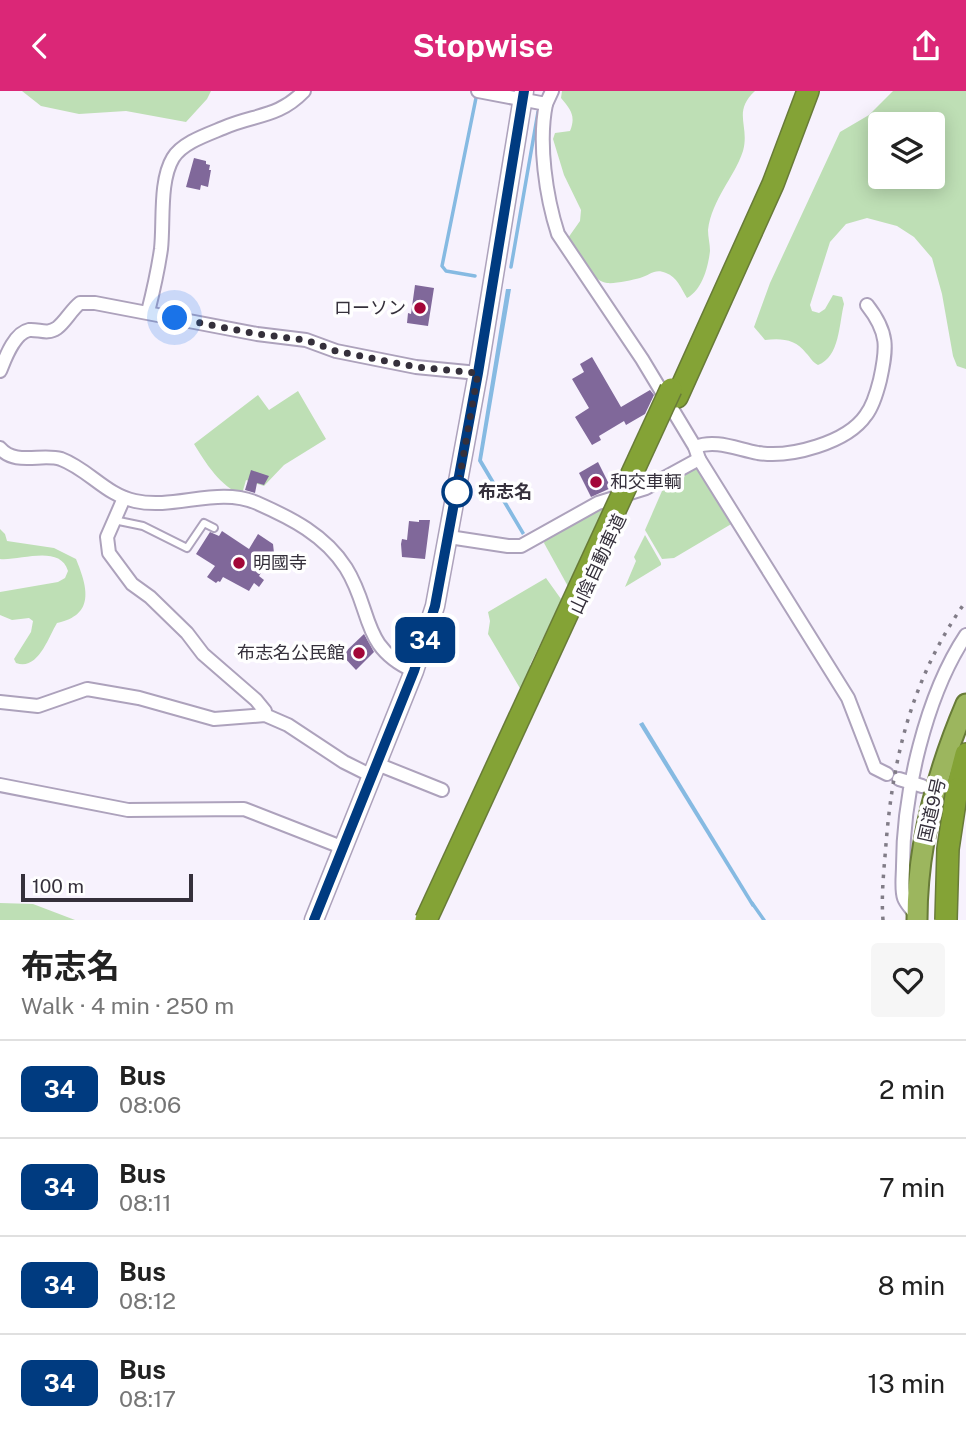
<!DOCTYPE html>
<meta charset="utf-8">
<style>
:root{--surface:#fff;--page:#f6f6f6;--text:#222;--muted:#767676;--line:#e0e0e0;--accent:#db2777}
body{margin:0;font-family:"Public Sans","Noto Sans JP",sans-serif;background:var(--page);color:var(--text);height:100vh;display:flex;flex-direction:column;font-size:26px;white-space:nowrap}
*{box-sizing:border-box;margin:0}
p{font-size:23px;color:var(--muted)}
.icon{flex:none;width:38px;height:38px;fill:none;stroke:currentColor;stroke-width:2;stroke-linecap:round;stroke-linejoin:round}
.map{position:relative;height:829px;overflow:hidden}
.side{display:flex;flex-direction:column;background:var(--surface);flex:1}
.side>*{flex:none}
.badge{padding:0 14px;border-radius:10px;font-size:24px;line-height:46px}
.buttons{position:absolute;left:868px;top:21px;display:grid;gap:14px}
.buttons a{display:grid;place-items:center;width:77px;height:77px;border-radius:7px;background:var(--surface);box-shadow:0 4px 18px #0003;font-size:35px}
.scale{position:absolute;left:21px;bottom:18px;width:172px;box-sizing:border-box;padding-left:7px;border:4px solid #35303b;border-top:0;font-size:19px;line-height:24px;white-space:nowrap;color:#35303b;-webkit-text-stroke:5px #fff;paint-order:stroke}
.you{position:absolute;width:35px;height:35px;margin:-18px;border:5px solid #fff;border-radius:50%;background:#1a73e8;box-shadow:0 0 0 10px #1a73e833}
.map>.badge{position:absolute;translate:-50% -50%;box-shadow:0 0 0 4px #fff}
.round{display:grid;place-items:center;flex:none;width:74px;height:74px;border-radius:7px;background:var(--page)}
.overview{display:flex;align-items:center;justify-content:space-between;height:119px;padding:0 21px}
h1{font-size:33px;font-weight:700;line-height:52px}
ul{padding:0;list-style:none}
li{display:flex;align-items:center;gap:21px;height:98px;padding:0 21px;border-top:2px solid var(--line)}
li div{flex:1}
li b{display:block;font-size:26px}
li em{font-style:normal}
li .badge{min-width:77px;font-weight:700;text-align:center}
header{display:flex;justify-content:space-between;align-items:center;height:91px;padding:0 21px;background:var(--accent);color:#fff;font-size:32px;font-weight:700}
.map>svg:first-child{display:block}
.green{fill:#bedfb5;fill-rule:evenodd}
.water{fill:#86bae2}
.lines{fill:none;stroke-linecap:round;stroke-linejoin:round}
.stream{stroke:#86bae2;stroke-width:3.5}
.building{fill:#80689a}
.service-casing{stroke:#ada2bc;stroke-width:10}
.minor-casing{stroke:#ada2bc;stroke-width:16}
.secondary-casing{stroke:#ada2bc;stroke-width:21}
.trunk-casing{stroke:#687b38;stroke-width:23}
.motorway-casing{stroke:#687b38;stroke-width:24}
.service{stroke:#fff;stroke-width:6}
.minor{stroke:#fff;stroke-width:12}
.secondary{stroke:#fff;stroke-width:18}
.trunk{stroke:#9cb65e;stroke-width:19}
.motorway{stroke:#84a336;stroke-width:21}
.rail{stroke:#817c87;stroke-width:3.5;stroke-dasharray:3.5 7;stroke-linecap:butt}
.motorway-bridge-casing{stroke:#687b38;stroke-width:24;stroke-linecap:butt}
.motorway-bridge{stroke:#84a336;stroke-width:21}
.line-casing{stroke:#fff;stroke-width:16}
.line{stroke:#003b80;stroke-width:10}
.walk{stroke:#35303b;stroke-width:7;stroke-dasharray:0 12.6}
.poi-dot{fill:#a30638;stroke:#fff;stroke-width:2.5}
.stop-dot{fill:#fff;stroke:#003b80;stroke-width:3.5}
.labels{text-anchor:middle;stroke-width:7;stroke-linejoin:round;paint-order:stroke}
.poi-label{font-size:18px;fill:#35303b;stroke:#fff;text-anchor:end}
.stop-label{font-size:18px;font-weight:bold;fill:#35303b;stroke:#fff;text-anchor:start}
.street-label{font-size:18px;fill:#35303b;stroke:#fff}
</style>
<header><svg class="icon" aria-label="back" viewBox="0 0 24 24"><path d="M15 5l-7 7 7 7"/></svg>Stopwise<svg class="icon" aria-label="share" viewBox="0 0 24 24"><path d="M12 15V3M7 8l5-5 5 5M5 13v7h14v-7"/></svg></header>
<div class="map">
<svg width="966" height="829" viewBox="0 0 966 829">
<rect width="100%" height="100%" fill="#f7f2fd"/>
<g class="green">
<path d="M 22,0 L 211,0 L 207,8 L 186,31 L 126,20 L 79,23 L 41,15 Z"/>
<path d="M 562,0 L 755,0 C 732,21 750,35 743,60 C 734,87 712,108 708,139 C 708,146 710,153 710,160 C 708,177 702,199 687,207 C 681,197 677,186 666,182 C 655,177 650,184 640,187 C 632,189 615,193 607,192 C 590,189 574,162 568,147 L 580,130 L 581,119 L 564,84 L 553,48 L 555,42 L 570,40 C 576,25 571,19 561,7 Z"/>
<path d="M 893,0 L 966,0 L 966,278 L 957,275 L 953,265 L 942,203 L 932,167 L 914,146 L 897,135 L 867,127 L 846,133 L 830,151 L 810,214 L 812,220 L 819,222 L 825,218 L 833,204 L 842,206 L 844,213 C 839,232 840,266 818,274 C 812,271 811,267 806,262 C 796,248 781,247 765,249 L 754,236 L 770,192 L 840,41 L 869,24 ZM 880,33 L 933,33 L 933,86 L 880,86 Z"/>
<path d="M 298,300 L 326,348 L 284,374 L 264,395 L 246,389 L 242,403 C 221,397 205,371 194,353 L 258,304 L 269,319 Z"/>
<path d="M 694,378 L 704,381 L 733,432 L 674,467 L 662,468 L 645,439 L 662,400 Z"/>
<path d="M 603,417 L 608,419 L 570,499 L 544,452 L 545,449 Z"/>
<path d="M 0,438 L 5,443 L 7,450 L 54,457 L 76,468 C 88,497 95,524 57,532 C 48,547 38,580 16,572 L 14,568 L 31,541 L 33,530 L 29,527 L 12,529 L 0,524 L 0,501 L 58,491 L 65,487 L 68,480 C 60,453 20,470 0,468 Z"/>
<path d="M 645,444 L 661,472 L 661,474 L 625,496 L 636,470 L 634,466 Z"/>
<path d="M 546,487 L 561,508 L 560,512 L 530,574 L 533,579 L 521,599 L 488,543 L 490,530 L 488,521 Z"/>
<path d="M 0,812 L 33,813 L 75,829 L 0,829 Z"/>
</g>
<g class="water">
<path d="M 506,198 L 511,198 L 482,369 L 525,442 L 522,444 L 478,370 Z"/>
<path d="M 643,631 L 755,814 L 752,816 L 639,633 Z"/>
</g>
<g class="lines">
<g class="stream">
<path d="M 511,176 L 538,21"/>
<path d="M 475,185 L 446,180 L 442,175 L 477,2"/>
<path d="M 752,812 L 764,829"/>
</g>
</g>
<g class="building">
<path d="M 194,67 L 206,70 L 206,73 L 210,74 L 209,79 L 211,79 L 208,96 L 201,94 L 200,99 L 186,96 Z"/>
<path d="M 415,194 L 434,197 L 428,235 L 407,232 L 408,222 L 411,223 Z"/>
<path d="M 592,266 L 621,316 L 650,299 L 654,304 L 645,323 L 626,334 L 624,330 L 599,345 L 601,349 L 592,354 L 575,326 L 589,317 L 572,288 L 584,281 L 580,273 Z"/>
<path d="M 598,371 L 611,397 L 591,406 L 579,382 Z"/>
<path d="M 251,379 L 269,385 L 264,394 L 257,392 L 255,402 L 245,399 Z"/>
<path d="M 419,429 L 430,429 L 425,468 L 402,466 L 401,453 L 402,448 L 407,449 L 409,430 L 419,431 Z"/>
<path d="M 222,440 L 249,458 L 258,443 L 273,453 L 274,462 L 259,485 L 264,489 L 259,496 L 254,492 L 249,500 L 223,486 L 220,491 L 218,490 L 216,492 L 207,486 L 215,475 L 196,463 L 210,441 L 219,445 Z"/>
<path d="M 364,543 L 374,561 L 356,579 L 342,564 Z"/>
</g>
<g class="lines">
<g class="service-casing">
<path id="service" d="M 114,429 L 143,435 L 187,457 L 204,432 L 214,437"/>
</g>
<g class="minor-casing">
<g id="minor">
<path d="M 478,0 L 546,13 L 552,0"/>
<path d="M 546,13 C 538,52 546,106 558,143 L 642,268 L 695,356 L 699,368 L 848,607 L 875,677 L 887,683"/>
<path d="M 148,221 C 153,201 158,179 161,158 C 164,132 159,90 173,67 C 182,52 206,44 223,37 C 255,23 278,27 304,0"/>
<path d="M 0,280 C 5,268 14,242 29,239 C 39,238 47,244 57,237 C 66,230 71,219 80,212 L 95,212 L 257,243 L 306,249 L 336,260 L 416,276 L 478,282"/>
<path d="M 695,356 C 716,348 736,358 758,362 C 790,367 847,352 866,324 C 873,315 877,301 880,289 C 887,257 889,242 867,214"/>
<path d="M 0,357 C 15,375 42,362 61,368 C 88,378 106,404 135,410 C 175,419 218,395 257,412 C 291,427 325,444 346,477 C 373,520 360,556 414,580"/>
<path d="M 124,407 L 107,446 L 109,462 L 132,493 L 150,506 L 187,542 L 203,563 L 256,609 L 265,620 L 265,624"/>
<path d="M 449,446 L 508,455 L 521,455 L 598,412 L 646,397 L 699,368"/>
<path d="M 0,611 L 38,615 L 87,598 L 139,607 L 214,628 L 265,624 L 288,634 L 344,671 L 372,685"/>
<path d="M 377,673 L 442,699"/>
<path d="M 899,688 L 922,695"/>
<path d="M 0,694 L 128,719 L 244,718 L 344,757"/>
<path d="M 916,825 C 913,819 906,813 904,807 C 901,799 903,784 903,775 C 903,703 926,604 966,544"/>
</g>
</g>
<g class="secondary-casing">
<path id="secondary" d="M 314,829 L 414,580 L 435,515 L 478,282 L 524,0"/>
</g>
<g class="trunk-casing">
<path id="trunk" d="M 917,829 C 917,755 937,681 966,613"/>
</g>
<g class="motorway-casing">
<g id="motorway">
<path d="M 677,306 L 773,93 L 808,0"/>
<path d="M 957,698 L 966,663"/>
</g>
</g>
<use href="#service" class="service"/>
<use href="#minor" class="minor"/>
<use href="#secondary" class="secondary"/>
<use href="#trunk" class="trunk"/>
<use href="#motorway" class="motorway"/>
<path class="rail" d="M 883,829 C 881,804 884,779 886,753 C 893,664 913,585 966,510"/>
<g class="motorway-bridge-casing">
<g id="motorway-bridge">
<path d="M 426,829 L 671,298"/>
<path d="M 946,829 L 948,758 L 957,698"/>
</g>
</g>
<use href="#motorway-bridge" class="motorway-bridge"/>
</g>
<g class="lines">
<g class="line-casing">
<path id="line" d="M 314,829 L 414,580 L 435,515 L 478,282 L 524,0"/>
</g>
<use href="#line" class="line"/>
<path class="walk" d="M 175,227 L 257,243 L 306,249 L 336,260 L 416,276 L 478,282 L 457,401"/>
</g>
<g class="poi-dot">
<circle cx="420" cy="217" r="7"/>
<circle cx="596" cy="391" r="7"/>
<circle cx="239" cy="472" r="7"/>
<circle cx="359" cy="562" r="7"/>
</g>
<circle class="stop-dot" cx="457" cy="401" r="14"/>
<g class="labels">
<g class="poi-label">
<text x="406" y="223">ローソン</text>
<text x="610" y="397" text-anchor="start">和交車輌</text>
<text x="253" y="478" text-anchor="start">明國寺</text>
<text x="345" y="568">布志名公民館</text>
</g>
<g class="stop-label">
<text x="478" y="407">布志名</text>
</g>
<g class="street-label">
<text transform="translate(598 473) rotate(-65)" y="6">山陰自動車道</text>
<text transform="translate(932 719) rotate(-77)" y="6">国道9号</text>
</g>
</g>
</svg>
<div class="buttons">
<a><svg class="icon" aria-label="layers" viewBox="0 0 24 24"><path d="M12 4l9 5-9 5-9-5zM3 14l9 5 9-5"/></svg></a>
</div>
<div class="scale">100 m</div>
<div class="you" style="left:175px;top:227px"></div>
<b class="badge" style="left:425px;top:549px;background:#003b80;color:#fff">34</b>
</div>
<section class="side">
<div class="overview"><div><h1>布志名</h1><p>Walk · 4 min · 250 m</p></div><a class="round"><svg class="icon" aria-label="heart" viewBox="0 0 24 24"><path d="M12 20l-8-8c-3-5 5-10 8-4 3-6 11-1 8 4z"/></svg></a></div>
<ul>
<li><span class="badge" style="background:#003b80;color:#fff">34</span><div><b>Bus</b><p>08:06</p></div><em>2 min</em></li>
<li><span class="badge" style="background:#003b80;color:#fff">34</span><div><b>Bus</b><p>08:11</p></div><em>7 min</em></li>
<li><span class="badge" style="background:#003b80;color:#fff">34</span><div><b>Bus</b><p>08:12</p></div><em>8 min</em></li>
<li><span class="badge" style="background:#003b80;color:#fff">34</span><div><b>Bus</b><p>08:17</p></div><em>13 min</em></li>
</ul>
</section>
